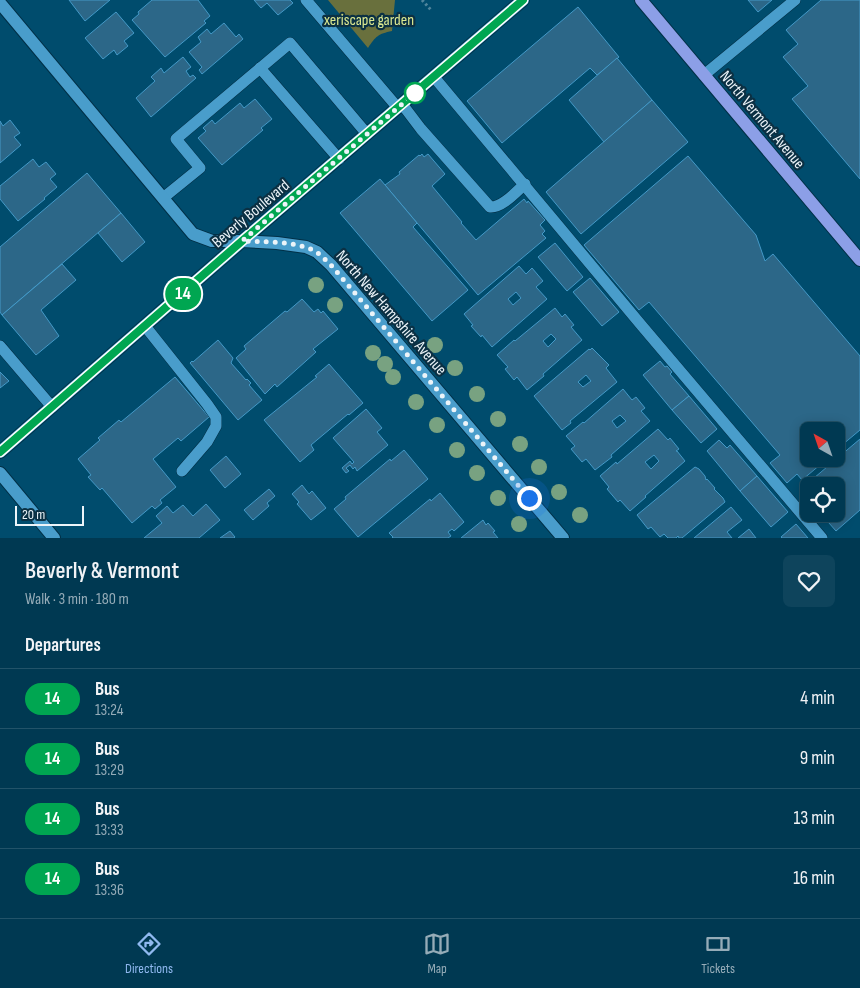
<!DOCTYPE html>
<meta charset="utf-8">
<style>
:root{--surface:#003952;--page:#0e445c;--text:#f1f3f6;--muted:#95acb8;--line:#225369;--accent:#90b9f0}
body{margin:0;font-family:"Sofia Sans Condensed",sans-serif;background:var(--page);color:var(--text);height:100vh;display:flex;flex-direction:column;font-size:19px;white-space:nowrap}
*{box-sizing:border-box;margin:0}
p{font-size:16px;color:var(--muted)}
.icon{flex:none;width:28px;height:28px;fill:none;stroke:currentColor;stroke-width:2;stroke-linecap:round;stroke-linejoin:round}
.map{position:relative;height:538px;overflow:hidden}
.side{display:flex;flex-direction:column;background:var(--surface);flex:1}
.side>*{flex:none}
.badge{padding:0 10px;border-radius:16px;font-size:18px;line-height:32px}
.needle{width:32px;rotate:320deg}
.controls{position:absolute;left:800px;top:422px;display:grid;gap:10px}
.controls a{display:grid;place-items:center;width:45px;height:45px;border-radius:8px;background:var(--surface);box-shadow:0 2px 12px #0003,0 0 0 1px var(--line);font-size:25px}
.scale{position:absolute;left:15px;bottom:12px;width:69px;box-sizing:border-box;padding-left:5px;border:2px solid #ecf4f9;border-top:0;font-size:14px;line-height:18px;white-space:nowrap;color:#ecf4f9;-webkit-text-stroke:4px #0b3043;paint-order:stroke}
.you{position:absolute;width:25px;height:25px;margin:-12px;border:4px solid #fff;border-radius:50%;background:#1a73e8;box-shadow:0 0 0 8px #1a73e833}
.map>.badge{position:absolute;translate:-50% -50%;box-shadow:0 0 0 2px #fff}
h2{padding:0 25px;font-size:19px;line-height:45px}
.round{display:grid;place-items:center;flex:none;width:52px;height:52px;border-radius:8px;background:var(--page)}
.headline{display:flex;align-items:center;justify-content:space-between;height:85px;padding:0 25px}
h1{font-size:24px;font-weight:600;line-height:38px}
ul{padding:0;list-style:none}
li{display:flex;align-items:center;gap:15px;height:60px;padding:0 25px;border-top:1px solid var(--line)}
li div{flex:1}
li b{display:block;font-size:19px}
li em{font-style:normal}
li .badge{min-width:55px;font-weight:700;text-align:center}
.tab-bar{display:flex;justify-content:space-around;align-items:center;height:70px;border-top:1px solid var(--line);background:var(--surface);font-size:14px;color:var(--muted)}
.tab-bar a{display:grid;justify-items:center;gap:2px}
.tab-bar .selected{color:var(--accent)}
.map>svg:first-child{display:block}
.green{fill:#69703d}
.building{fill:#2c6788;stroke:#4499c7;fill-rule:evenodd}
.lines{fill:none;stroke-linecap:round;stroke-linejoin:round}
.service-casing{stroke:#003047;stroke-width:12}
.minor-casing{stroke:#003047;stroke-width:14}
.secondary-casing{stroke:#003047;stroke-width:14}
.primary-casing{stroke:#003047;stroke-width:14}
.path{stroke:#4f859c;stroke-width:3;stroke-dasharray:2.5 2.5;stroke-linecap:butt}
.service{stroke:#499dcb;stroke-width:11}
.minor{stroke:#499dcb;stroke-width:12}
.secondary{stroke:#499dcb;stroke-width:12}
.primary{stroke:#8c9fe7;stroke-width:12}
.tree{fill:#78a281}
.line-casing{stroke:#fff;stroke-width:11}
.line{stroke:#00a651;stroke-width:8}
.walk{stroke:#ecf4f9;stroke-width:5;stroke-dasharray:0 9}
.stop-dot{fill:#fff;stroke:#00a651;stroke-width:2.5}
.labels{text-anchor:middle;stroke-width:4.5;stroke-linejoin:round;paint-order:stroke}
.park-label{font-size:16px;fill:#dbe891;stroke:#0b3043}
.street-label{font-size:16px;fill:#ecf4f9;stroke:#0b3043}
</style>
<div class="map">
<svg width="860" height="538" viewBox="0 0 860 538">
<rect width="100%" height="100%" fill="#004c6d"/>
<path class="green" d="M 328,0 L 395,0 L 392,31 C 378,34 376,36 368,48 Z"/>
<g class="building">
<path d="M 69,0 L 110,0 L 85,21 Z"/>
<path d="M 152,0 L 198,0 L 210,16 L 204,21 L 206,23 L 165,57 L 132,20 L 139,14 L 138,12 Z"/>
<path d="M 254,0 L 290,0 L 293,3 L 278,15 L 267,3 L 261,8 Z"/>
<path d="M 748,0 L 772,0 L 758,12 Z"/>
<path d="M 821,0 L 860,0 L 860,179 L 792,99 L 808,86 L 783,57 L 798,44 L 786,30 Z"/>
<path d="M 578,7 L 619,57 L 597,75 L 590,68 L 502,143 L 467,101 Z"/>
<path d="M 116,12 L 134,33 L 124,41 L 128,46 L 117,55 L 114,50 L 103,59 L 85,38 Z"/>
<path d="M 224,23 L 236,37 L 239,34 L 243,39 L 202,74 L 199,70 L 202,67 L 189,52 L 201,42 L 198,37 L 207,29 L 211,34 Z"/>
<path d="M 183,57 L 191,67 L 186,71 L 190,77 L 193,75 L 196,78 L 151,117 L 136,98 L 155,81 L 151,77 L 161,68 L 164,73 Z"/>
<path d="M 617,58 L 652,100 L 604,142 L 569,100 Z"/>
<path d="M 255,99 L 272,119 L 261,128 L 263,130 L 222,165 L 198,138 L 206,131 L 203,128 L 212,120 L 215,124 L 240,103 L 244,108 Z"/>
<path d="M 652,100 L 688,142 L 581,234 L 546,192 Z"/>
<path d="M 10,120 L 20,133 L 14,137 L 21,145 L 0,163 L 0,121 L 3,126 Z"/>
<path d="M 422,154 L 424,157 L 428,154 L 445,174 L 432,186 L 462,222 L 461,223 L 476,240 L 524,199 L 527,203 L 528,201 L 545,220 L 540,225 L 545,231 L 542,234 L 546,238 L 478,295 L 385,185 L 400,174 L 399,172 L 419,155 L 420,156 Z"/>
<path d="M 688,156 L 756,235 L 765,261 L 773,254 L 860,356 L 860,430 L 836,450 L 836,431 L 809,431 L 809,459 L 827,459 L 802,480 L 797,474 L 787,483 L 770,463 L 780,455 L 649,302 L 639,310 L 584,245 Z"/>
<path d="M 33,159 L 39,167 L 46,162 L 56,174 L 50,179 L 57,187 L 44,198 L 45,199 L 18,221 L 0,199 L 0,186 Z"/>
<path d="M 87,173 L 121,213 L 2,315 L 0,312 L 0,247 Z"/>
<path d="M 380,179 L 417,223 L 413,227 L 468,290 L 432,321 L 340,213 Z"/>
<path d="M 121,213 L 145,242 L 122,262 L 98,233 Z"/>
<path d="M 555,243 L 583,277 L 567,291 L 538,257 Z"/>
<path d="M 62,264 L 76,280 L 41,310 L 59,336 L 36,355 L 2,315 Z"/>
<path d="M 519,266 L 526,274 L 532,268 L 543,281 L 536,287 L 547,299 L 492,347 L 482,335 L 481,337 L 471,326 L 473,325 L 464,314 ZM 516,292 L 521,298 L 513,305 L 508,299 Z"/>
<path d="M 590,278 L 619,312 L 602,326 L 573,292 Z"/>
<path d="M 302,299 L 314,312 L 318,309 L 321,313 L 323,311 L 338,329 L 313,349 L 316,352 L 277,387 L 275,384 L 265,394 L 236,358 L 246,349 L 244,346 L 285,311 L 287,312 Z"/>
<path d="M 555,308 L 562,317 L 565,314 L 574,325 L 571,327 L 582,340 L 543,374 L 544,376 L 527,390 L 517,377 L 514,380 L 505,369 L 508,367 L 497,355 L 514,340 L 515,341 ZM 551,334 L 556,339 L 548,347 L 543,341 Z"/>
<path d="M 218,340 L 233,358 L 231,363 L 246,380 L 247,379 L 251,383 L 249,385 L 262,400 L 238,420 L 190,363 L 192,361 L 193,362 Z"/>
<path d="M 592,348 L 609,365 L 606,368 L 617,382 L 570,421 L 571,423 L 562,430 L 534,396 L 589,349 L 590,350 ZM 586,375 L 591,381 L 583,387 L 578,382 Z"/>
<path d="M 660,361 L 665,367 L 667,366 L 672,372 L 670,374 L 689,396 L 672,410 L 643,375 Z"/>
<path d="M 329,364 L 363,403 L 349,415 L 348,414 L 311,445 L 314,450 L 300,462 L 264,420 L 317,377 L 315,376 Z"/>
<path d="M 0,372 L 9,381 L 0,388 Z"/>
<path d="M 175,377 L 209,417 L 181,441 L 178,438 L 153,459 L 176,487 L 160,500 L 162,503 L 155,509 L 152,506 L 132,523 L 102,488 L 100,490 L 88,477 L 91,475 L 78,459 L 100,440 L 98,438 L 119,420 L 121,422 Z"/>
<path d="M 623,389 L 632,400 L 636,397 L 645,408 L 641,411 L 650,421 L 611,455 L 612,457 L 595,470 L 586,459 L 582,462 L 571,449 L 575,446 L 566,436 L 583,422 L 584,423 ZM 620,415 L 626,421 L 617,428 L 612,421 Z"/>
<path d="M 689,396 L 717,429 L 701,443 L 672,410 Z"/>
<path d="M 366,409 L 382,428 L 377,432 L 388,445 L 357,471 L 355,467 L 353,469 L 350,465 L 346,468 L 349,471 L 346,473 L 342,468 L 350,461 L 352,464 L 354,462 L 333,438 Z"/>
<path d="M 658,429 L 668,440 L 670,438 L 679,449 L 676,451 L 677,451 L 685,461 L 645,496 L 646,497 L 630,511 L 620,500 L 618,502 L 607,489 L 609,487 L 600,476 L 616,462 L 617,464 ZM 654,455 L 659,461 L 651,469 L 645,462 Z"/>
<path d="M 860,439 L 860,510 L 836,531 L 821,514 L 836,514 L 836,486 L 809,486 L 809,499 L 801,489 Z"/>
<path d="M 719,440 L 727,448 L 730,445 L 757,476 L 740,491 L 707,451 Z"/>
<path d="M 404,450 L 428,479 L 358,537 L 334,509 L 346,499 L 345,497 L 390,459 L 391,461 Z"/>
<path d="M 226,456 L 241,474 L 225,488 L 210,470 Z"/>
<path d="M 695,467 L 699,469 L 705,476 L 706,480 L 707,479 L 715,488 L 714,489 L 723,498 L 725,502 L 682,538 L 679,538 L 678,536 L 676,538 L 668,538 L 664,534 L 660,537 L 651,527 L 648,529 L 637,515 Z"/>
<path d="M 757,476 L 788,512 L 771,527 L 740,491 Z"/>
<path d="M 302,485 L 309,494 L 312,491 L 326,508 L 311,520 L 297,504 L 299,502 L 292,494 Z"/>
<path d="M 269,489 L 275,496 L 267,503 L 269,506 L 253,520 L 244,510 Z"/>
<path d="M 440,493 L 464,522 L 454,531 L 452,529 L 448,532 L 451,536 L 448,538 L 392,538 L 393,537 L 389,533 L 430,499 L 431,501 Z"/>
<path d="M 206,504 L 220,520 L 199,538 L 144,538 L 162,523 L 156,516 L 167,506 L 173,513 L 183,505 L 193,516 Z"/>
<path d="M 731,507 L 742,520 L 727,532 L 732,538 L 694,538 Z"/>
<path d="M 483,520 L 486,525 L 488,523 L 495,531 L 493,532 L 498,538 L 461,538 Z"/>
<path d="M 796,524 L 808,538 L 782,538 L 781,537 Z"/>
<path d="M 749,529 L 756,538 L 738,538 Z"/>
<path d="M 230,531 L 235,537 L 234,538 L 220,538 Z"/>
</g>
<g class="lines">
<g class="service-casing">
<g id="service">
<path d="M 306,0 L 398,108"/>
<path d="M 260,68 L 339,159"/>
<path d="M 704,75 L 795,0"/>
<path d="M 434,77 L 642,326 L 822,538"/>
<path d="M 402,104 L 421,129 L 490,207 C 502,208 516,192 525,184"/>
<path d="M 163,198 L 200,168 L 176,139 L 290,43 L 367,134"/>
<path d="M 145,326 L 207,404 L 216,417 L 216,426 L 207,442 L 182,471"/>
<path d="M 0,346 L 52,407"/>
</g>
</g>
<g class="minor-casing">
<g id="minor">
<path d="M 0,3 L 193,234 L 212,241 L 242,241 L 277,243 L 306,247 L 317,252 L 331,265 L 563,538"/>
<path d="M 0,473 L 54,538"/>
</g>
</g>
<g class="secondary-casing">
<path id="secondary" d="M 0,452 L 242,241 L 523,0"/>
</g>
<g class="primary-casing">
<path id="primary" d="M 641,0 L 860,260"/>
</g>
<path class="path" d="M 422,0 L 432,11"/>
<use href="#service" class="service"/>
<use href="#minor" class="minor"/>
<use href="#secondary" class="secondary"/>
<use href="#primary" class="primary"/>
</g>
<g class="tree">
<circle cx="316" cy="285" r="8"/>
<circle cx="335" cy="305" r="8"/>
<circle cx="435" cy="345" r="8"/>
<circle cx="373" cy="353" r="8"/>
<circle cx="385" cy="364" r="8"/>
<circle cx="455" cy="368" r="8"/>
<circle cx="393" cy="377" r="8"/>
<circle cx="477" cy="394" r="8"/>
<circle cx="416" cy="402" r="8"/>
<circle cx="498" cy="419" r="8"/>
<circle cx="437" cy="425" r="8"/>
<circle cx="520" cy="444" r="8"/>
<circle cx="457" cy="450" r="8"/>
<circle cx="539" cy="467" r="8"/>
<circle cx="477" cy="473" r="8"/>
<circle cx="559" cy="492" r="8"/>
<circle cx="498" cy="498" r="8"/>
<circle cx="580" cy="515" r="8"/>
<circle cx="519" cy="524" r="8"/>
</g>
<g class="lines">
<g class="line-casing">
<path id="line" d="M 0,452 L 242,241 L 523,0"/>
</g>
<use href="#line" class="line"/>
<path class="walk" d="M 415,93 L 242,241 C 262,242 300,241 316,252 C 322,255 326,261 331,265 L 529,498"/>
</g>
<circle class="stop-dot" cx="415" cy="93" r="10"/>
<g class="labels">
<g class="park-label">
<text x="369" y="25">xeriscape garden</text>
</g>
<g class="street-label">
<text transform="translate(763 119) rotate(50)" y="6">North Vermont Avenue</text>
<text transform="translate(250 213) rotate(-40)" y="6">Beverly Boulevard</text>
<text transform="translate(392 312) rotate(49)" y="6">North New Hampshire Avenue</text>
</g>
</g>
</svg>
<div class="controls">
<a><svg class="needle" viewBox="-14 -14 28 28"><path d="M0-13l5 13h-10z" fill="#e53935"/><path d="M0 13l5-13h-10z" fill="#95acb8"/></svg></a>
<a><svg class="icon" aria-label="locate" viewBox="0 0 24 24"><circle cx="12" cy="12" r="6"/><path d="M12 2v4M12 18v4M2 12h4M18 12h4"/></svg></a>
</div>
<div class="scale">20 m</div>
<div class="you" style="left:529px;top:498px"></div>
<b class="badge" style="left:183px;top:294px;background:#00a651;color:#fff">14</b>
</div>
<section class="side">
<div class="headline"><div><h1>Beverly &amp; Vermont</h1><p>Walk · 3 min · 180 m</p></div><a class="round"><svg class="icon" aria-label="heart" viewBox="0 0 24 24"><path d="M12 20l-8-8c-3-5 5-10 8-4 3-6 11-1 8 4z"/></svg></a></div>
<h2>Departures</h2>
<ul>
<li><span class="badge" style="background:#00a651;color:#fff">14</span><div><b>Bus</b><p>13:24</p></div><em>4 min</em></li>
<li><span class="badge" style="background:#00a651;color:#fff">14</span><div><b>Bus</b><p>13:29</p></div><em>9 min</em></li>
<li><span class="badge" style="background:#00a651;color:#fff">14</span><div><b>Bus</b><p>13:33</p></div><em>13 min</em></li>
<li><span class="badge" style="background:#00a651;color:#fff">14</span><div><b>Bus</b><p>13:36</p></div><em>16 min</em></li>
</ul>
</section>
<nav class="tab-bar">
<a class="selected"><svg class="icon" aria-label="directions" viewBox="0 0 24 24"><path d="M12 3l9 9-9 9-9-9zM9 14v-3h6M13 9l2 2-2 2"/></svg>Directions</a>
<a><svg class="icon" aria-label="map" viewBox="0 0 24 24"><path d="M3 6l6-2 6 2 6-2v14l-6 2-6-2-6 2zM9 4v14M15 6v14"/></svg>Map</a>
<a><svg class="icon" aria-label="tickets" viewBox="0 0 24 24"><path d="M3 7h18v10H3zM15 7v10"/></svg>Tickets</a>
</nav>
